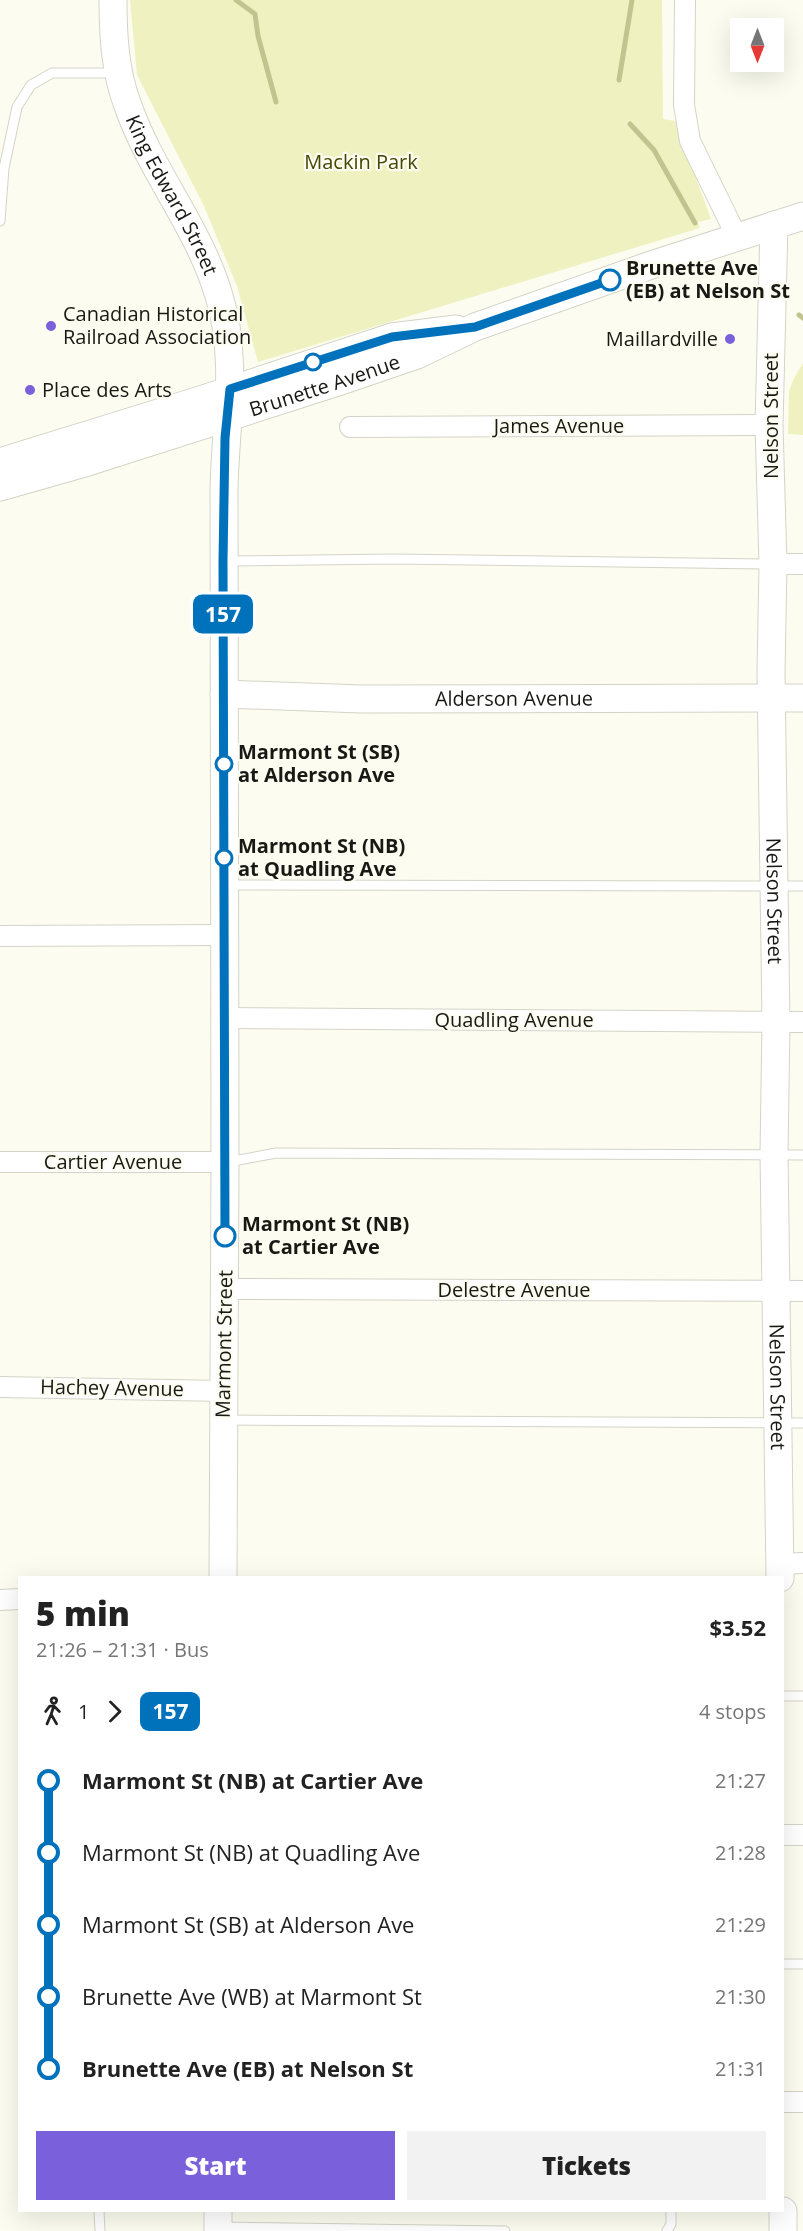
<!DOCTYPE html>
<meta charset="utf-8">
<style>
:root{--surface:#fff;--page:#f2f2f2;--text:#222;--muted:#767676;--accent:#7b60db}
body{margin:0;font-family:"Open Sans",sans-serif;background:var(--page);color:var(--text);height:100vh;display:flex;flex-direction:column;font-size:22px;white-space:nowrap}
*{box-sizing:border-box;margin:0}
p{font-size:20px;color:var(--muted)}
.icon{flex:none;width:33px;height:33px;fill:none;stroke:currentColor;stroke-width:2;stroke-linecap:round;stroke-linejoin:round}
.map{position:relative;flex:1;overflow:hidden}
.details{position:absolute;left:18px;top:1576px;width:766px;height:636px;display:flex;flex-direction:column;background:var(--surface);border-radius:0px;box-shadow:0 6px 24px #0002}
.details>*{flex:none}
.badge{padding:0 12px;border-radius:9px;font-size:21px;line-height:39px}
.needle{width:39px;rotate:180deg}
.controls{position:absolute;left:730px;top:18px;display:grid;gap:12px}
.controls a{display:grid;place-items:center;width:54px;height:54px;border-radius:0px;background:var(--surface);box-shadow:0 6px 24px #0002;font-size:30px}
.map>.badge{position:absolute;translate:-50% -50%;box-shadow:0 0 0 3px #fff}
.legs{display:flex;align-items:center;gap:9px;height:66px;padding:0 18px;font-size:20px}
.legs p{margin-inline-start:auto}
.overview{display:flex;align-items:center;justify-content:space-between;height:102px;padding:0 18px}
h1{font-size:33px;font-weight:800;line-height:45px}
.action{display:flex;gap:12px;margin-top:auto;padding:12px 18px}
.action a{flex:1;height:69px;border-radius:0px;background:var(--accent);color:#fff;font-size:24px;font-weight:800;line-height:69px;text-align:center}
.action a+a{background:var(--page);color:var(--text)}
ul{padding:0 18px;list-style:none}
li{display:flex;align-items:center;gap:21px;height:72px;font-size:22px}
li i{display:grid;place-items:center;width:9px;height:100%;margin:0 8px;background:currentColor}
li i::after{content:'';width:15px;height:15px;margin:-8px;border:4px solid;border-radius:50%;background:var(--surface)}
li p{margin-inline-start:auto}
li:first-child i{background:linear-gradient(#0000 50%,currentColor 0)}
li:last-child i{background:linear-gradient(currentColor 50%,#0000 0)}
.map>svg:first-child{display:block}
.green{fill:#eff1c1}
.lines{fill:none;stroke-linecap:round;stroke-linejoin:round}
.stream{stroke:#c2c490;stroke-width:5}
.lane-casing{stroke:#d3d4c7;stroke-width:11}
.street-casing{stroke:#d3d4c7;stroke-width:22}
.secondary-casing{stroke:#d3d4c7;stroke-width:29}
.lane{stroke:#fff;stroke-width:9}
.street{stroke:#fff;stroke-width:20}
.secondary{stroke:#fff;stroke-width:27}
.line-1-casing{stroke:#fff;stroke-width:14}
.line-1{stroke:#0072bc;stroke-width:9}
.stop-1-dot{fill:#fff;stroke:#0072bc;stroke-width:3}
.poi-dot{fill:#7b60db;stroke:#fcfdf0;stroke-width:2}
.labels{text-anchor:middle;stroke-width:4.5;stroke-linejoin:round;paint-order:stroke}
.park-label{font-size:20px;fill:#464606;stroke:#fcfdf0}
.street-label{font-size:20px;fill:#181914;stroke:#fcfdf0}
.stop-label{font-size:20px;font-weight:bold;fill:#181914;stroke:#fcfdf0;text-anchor:start}
.poi-label{font-size:20px;fill:#181914;stroke:#fcfdf0;text-anchor:start}
</style>
<div class="map">
<svg width="803" height="2231" viewBox="0 0 803 2231">
<rect width="100%" height="100%" fill="#fcfdf0"/>
<g class="green">
<path d="M 130,0 L 662,0 L 663,119 L 675,121 L 711,219 L 698,222 L 700,228 L 258,362 L 237,286 L 204,206 L 137,75 Z"/>
<path d="M 803,363 L 803,435 L 788,434 L 789,391 L 794,378 Z"/>
</g>
<g class="lines">
<g class="stream">
<path d="M 236,0 L 255,14 L 258,36 L 276,102"/>
<path d="M 619,80 L 632,0"/>
<path d="M 630,124 L 654,150 L 695,223"/>
<path d="M 799,315 L 803,318"/>
</g>
<g class="lane-casing">
<g id="lane">
<path d="M 0,221 L 4,168 L 17,107 L 31,85 L 52,73 L 117,73"/>
<path d="M 226,561 L 393,559 L 770,564"/>
<path d="M 226,885 L 803,886"/>
<path d="M 228,1162 L 276,1153 L 803,1155"/>
<path d="M 225,1420 L 803,1423"/>
<path d="M 783,1696 L 803,1696"/>
<path d="M 783,1964 L 803,1964"/>
<path d="M 99,2211 L 100,2231"/>
<path d="M 220,2227 L 505,2231"/>
<path d="M 667,2231 L 671,2224 L 671,2211"/>
</g>
</g>
<g class="street-casing">
<g id="street">
<path d="M 685,0 L 684,105 L 690,141 L 737,237"/>
<path d="M 350,427 L 769,425"/>
<path d="M 773,564 L 803,564"/>
<path d="M 0,936 L 224,935"/>
<path d="M 225,1018 L 803,1022"/>
<path d="M 0,1162 L 225,1162"/>
<path d="M 225,1289 L 803,1291"/>
<path d="M 0,1387 L 224,1391"/>
<path d="M 780,1564 L 803,1563"/>
<path d="M 0,1600 L 20,1599"/>
<path d="M 783,1835 L 803,1835"/>
<path d="M 783,2102 L 803,2102"/>
</g>
</g>
<g class="secondary-casing">
<g id="secondary">
<path id="s1" d="M 113,0 C 113,35 115,71 127,103 C 150,171 199,227 219,296 C 239,361 225,425 224,491 L 225,1162 L 223,1578"/>
<path id="s2" d="M 774,225 L 769,425 L 773,564 L 771,673 L 776,1022 L 774,1154 L 780,1578"/>
<path d="M 0,462 L 194,402 L 392,337 L 456,329"/>
<path id="s3" d="M 0,487 L 88,462 L 341,381 L 417,355 L 475,327 L 654,264 L 803,216"/>
<path id="s4" d="M 224,694 L 361,699 L 803,698"/>
<path d="M 783,2211 L 783,2231"/>
<path d="M 218,2231 L 218,2211"/>
</g>
</g>
<use href="#lane" class="lane"/>
<use href="#street" class="street"/>
<use href="#secondary" class="secondary"/>
</g>
<g class="lines">
<g class="line-1-casing">
<path id="line-1" d="M 225,1236 L 223,561 L 225,438 L 230,389 L 392,337 L 475,327 L 610,280"/>
</g>
<use href="#line-1" class="line-1"/>
</g>
<g class="stop-1-dot">
<circle cx="610" cy="280" r="10"/>
<circle cx="313" cy="362" r="8"/>
<circle cx="224" cy="764" r="8"/>
<circle cx="224" cy="858" r="8"/>
<circle cx="225" cy="1236" r="10"/>
</g>
<g class="poi-dot">
<circle cx="51" cy="326" r="6"/>
<circle cx="730" cy="339" r="6"/>
<circle cx="30" cy="390" r="6"/>
</g>
<g class="labels">
<g class="park-label">
<text x="361" y="169">Mackin Park</text>
</g>
<g class="street-label">
<text dy="7" stroke="none"><textPath href="#s1" startOffset="207">King Edward Street</textPath></text>
<text dy="7" stroke="none"><textPath href="#s3" startOffset="340">Brunette Avenue</textPath></text>
<text transform="translate(771 416) rotate(-90)" y="7">Nelson Street</text>
<text x="559" y="433">James Avenue</text>
<text dy="7" stroke="none"><textPath href="#s4" startOffset="290">Alderson Avenue</textPath></text>
<text dy="7" stroke="none"><textPath href="#s2" startOffset="676">Nelson Street</textPath></text>
<text x="514" y="1027">Quadling Avenue</text>
<text x="113" y="1169">Cartier Avenue</text>
<text x="514" y="1297">Delestre Avenue</text>
<text transform="translate(224 1344) rotate(-89)" y="7">Marmont Street</text>
<text dy="7" stroke="none"><textPath href="#s2" startOffset="1162">Nelson Street</textPath></text>
<text transform="translate(112 1388) rotate(1)" y="7">Hachey Avenue</text>
</g>
<g class="stop-label">
<text x="626" y="275">Brunette Ave<tspan x="626" dy="23">(EB) at Nelson St</tspan></text>
<text x="238" y="759">Marmont St (SB)<tspan x="238" dy="23">at Alderson Ave</tspan></text>
<text x="238" y="853">Marmont St (NB)<tspan x="238" dy="23">at Quadling Ave</tspan></text>
<text x="242" y="1231">Marmont St (NB)<tspan x="242" dy="23">at Cartier Ave</tspan></text>
</g>
<g class="poi-label">
<text x="63" y="321">Canadian Historical<tspan x="63" dy="23">Railroad Association</tspan></text>
<text x="718" y="346" text-anchor="end">Maillardville</text>
<text x="42" y="397">Place des Arts</text>
</g>
</g>
</svg>
<div class="controls">
<a><svg class="needle" viewBox="-14 -14 28 28"><path d="M0-13l5 13h-10z" fill="#e53935"/><path d="M0 13l5-13h-10z" fill="#767676"/></svg></a>
</div>
<b class="badge" style="left:223px;top:614px;background:#0072bc;color:#fff">157</b>
<section class="details">
<div class="overview"><div><h1>5 min</h1><p>21:26 – 21:31 · Bus</p></div><b>$3.52</b></div>
<div class="legs"><svg class="icon" aria-label="walk" viewBox="0 0 24 24"><circle cx="13" cy="4" r="2"/><path d="M13 8l-2 6 4 7M11 14l-3 7M7 12l3-4h3l4 4"/></svg>1<svg class="icon" aria-label="forward" viewBox="0 0 24 24"><path d="M9 5l7 7-7 7"/></svg><b class="badge" style="background:#0072bc;color:#fff">157</b><p>4 stops</p></div>
<ul>
<li><i style="color:#0072bc"></i><b>Marmont St (NB) at Cartier Ave</b><p>21:27</p></li>
<li><i style="color:#0072bc"></i><span>Marmont St (NB) at Quadling Ave</span><p>21:28</p></li>
<li><i style="color:#0072bc"></i><span>Marmont St (SB) at Alderson Ave</span><p>21:29</p></li>
<li><i style="color:#0072bc"></i><span>Brunette Ave (WB) at Marmont St</span><p>21:30</p></li>
<li><i style="color:#0072bc"></i><b>Brunette Ave (EB) at Nelson St</b><p>21:31</p></li>
</ul>
<div class="action"><a>Start</a><a>Tickets</a></div>
</section>
</div>
